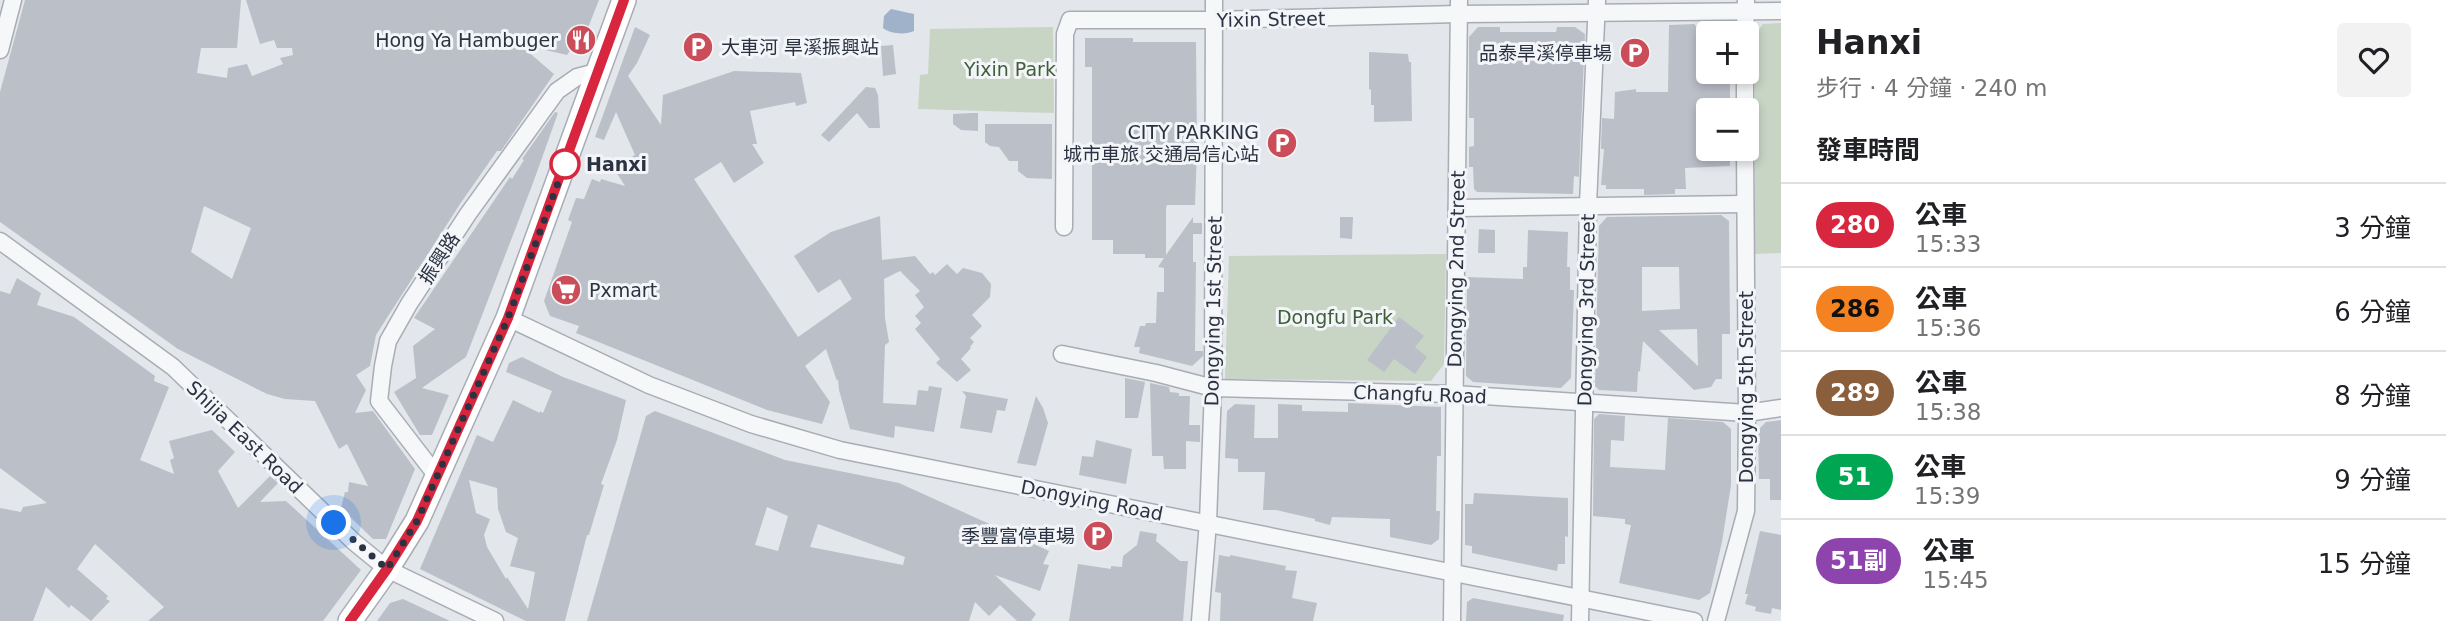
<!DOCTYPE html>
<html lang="zh-TW">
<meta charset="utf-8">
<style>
:root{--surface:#fff;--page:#f2f2f2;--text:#202124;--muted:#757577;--line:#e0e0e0}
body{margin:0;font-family:"DejaVu Sans","Noto Sans TC",sans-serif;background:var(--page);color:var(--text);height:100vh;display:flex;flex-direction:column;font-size:26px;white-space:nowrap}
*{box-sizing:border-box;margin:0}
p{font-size:23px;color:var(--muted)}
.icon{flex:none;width:38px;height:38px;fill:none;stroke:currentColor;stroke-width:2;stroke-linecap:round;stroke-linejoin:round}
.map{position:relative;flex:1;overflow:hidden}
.side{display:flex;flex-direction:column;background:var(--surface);width:665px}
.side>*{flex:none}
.badge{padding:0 14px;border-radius:23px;font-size:24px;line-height:46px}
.tools{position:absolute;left:1696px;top:21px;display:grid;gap:14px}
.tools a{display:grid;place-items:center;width:63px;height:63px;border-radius:7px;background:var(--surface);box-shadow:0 4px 10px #0003;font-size:35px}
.you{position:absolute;width:35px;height:35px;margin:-18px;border:5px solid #fff;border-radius:50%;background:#1a73e8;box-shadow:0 0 0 10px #1a73e833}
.map>.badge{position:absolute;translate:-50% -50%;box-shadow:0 0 0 4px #fff}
h2{padding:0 35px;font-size:26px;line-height:63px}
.round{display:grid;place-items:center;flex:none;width:74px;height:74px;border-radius:7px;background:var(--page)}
.overview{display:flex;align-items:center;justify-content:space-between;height:119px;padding:0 35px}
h1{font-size:33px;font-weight:800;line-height:52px}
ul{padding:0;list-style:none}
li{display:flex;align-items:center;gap:21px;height:84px;padding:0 35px;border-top:2px solid var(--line)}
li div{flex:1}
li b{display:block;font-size:26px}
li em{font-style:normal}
li .badge{min-width:77px;font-weight:700;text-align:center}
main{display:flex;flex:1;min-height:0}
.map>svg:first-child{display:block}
.green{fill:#c8d5c5}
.water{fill:#a0b2c9}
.building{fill:#bbbfc8;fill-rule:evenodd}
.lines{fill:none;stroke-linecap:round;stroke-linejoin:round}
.street-casing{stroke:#a8adb5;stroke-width:19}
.secondary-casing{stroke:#a8adb5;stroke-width:26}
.street{stroke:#f6f7f9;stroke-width:16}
.secondary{stroke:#fff;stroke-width:23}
.line-casing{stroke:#fff;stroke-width:16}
.line{stroke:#d7263d;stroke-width:10}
.walk{stroke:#2b3343;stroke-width:7;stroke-dasharray:0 12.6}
.stop-dot{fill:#fff;stroke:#d7263d;stroke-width:3.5}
.labels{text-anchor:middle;stroke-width:6;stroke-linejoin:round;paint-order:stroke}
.street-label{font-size:19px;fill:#2b3343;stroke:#f3f5f8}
.poi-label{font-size:19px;fill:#2b3343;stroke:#f3f5f8;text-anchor:end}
.park-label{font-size:19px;fill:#3e5e39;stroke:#f3f5f8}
.stop-label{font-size:19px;font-weight:bold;fill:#2b3343;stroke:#f3f5f8;text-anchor:start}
</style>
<main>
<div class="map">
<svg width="1781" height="621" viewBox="0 0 1781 621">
<rect width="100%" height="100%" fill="#e3e6eb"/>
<g class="green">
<path d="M 1781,23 L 1781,253 L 1755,254 L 1755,35 L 1763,24 Z"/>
<path d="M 1053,27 L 1054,113 L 918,109 L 920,75 L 928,74 L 930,29 Z"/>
<path d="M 1446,254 L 1444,364 L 1431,381 L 1225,379 L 1229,256 Z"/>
</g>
<path class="water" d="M 891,9 L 914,14 L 914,31 C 906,35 890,34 883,28 L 884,16 Z"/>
<g class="building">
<path d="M 25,0 L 241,0 L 237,48 L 201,48 L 197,73 L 227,78 L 228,68 L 247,64 L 252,76 L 283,64 L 280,58 L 293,55 L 292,48 L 277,48 L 274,40 L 260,44 L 246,0 L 599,0 L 582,43 L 577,40 L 567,55 L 519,44 L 554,74 L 501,151 L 497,151 L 460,204 L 376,335 L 370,366 L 356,375 L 366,390 L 355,413 L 373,411 L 415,469 L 386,539 L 373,539 L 341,508 L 345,492 L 348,492 L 349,482 L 368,486 L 347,444 L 339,449 L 315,401 L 285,399 L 267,394 L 178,349 L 0,222 L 0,92 ZM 204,206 L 251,228 L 232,279 L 191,252 Z"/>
<path d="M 1695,24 L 1695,26 L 1708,25 L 1708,72 L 1730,72 L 1730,110 L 1708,110 L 1708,149 L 1730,149 L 1730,166 L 1685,168 L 1686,189 L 1675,189 L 1675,194 L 1644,195 L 1644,189 L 1606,189 L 1606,185 L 1601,185 L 1604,149 L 1601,149 L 1602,118 L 1614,119 L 1615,92 L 1636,89 L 1636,92 L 1668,92 L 1669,25 Z"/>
<path d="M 635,27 L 650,35 L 637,63 L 628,76 L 661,125 L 663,95 L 734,71 L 801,73 L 807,103 L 796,106 L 795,102 L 750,111 L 757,144 L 752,144 L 764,163 L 734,183 L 721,162 L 694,179 L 798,337 L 852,299 L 840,279 L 818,293 L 794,256 L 831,232 L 880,216 L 882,260 L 915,256 L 930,274 L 933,272 L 935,275 L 947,264 L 957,274 L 963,268 L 982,273 L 991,284 L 990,297 L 972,315 L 982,326 L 970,338 L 974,342 L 970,347 L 971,348 L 961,359 L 971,370 L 957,382 L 936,363 L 940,359 L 915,329 L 921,323 L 915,316 L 924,307 L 915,295 L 920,291 L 900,271 L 884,279 L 885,318 L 889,342 L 885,345 L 883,403 L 916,405 L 918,390 L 928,391 L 929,386 L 942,388 L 934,432 L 895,426 L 894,438 L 850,429 L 839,390 L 838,379 L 837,381 L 826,349 L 805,366 L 830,402 L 822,424 L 767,410 L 668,370 L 576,333 L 579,326 L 550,316 L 544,301 L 572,222 L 568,220 L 576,198 L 584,199 L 592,179 L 600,182 L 601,179 L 625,186 L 615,170 L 622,166 L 621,163 L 635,155 L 616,112 L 604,140 L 595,137 Z"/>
<path d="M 1478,27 L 1500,27 L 1500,32 L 1556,32 L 1557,27 L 1575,27 L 1585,34 L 1579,177 L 1574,176 L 1573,194 L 1477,192 L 1474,189 L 1473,167 L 1469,167 L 1469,147 L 1474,146 L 1474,118 L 1469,118 L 1469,37 Z"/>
<path d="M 1085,38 L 1133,38 L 1133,42 L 1196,42 L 1197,148 L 1195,205 L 1167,205 L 1166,208 L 1166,255 L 1193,217 L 1193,223 L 1202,223 L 1202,234 L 1193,234 L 1193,262 L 1196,262 L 1195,351 L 1203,351 L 1203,356 L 1192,366 L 1139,353 L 1140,347 L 1134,347 L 1140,326 L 1145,326 L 1146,323 L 1156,323 L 1157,292 L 1164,292 L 1164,268 L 1158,267 L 1164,258 L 1145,258 L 1145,254 L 1113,254 L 1113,240 L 1092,240 L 1092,67 L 1085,67 Z"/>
<path d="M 893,45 L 896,74 L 883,76 L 881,46 Z"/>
<path d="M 1369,52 L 1408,54 L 1409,62 L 1411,62 L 1412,121 L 1374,122 L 1374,105 L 1371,105 L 1371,90 L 1369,89 Z"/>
<path d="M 866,87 L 875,88 L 878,95 L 880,128 L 869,128 L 857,113 L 829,142 L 821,135 Z"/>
<path d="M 555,112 L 558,113 L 533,183 L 466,357 L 422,388 L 449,395 L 432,435 L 420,435 L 394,392 L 416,378 L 413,346 L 435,329 L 414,318 L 510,177 L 512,179 L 524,160 L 522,159 Z"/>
<path d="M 972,113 L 978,113 L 978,131 L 961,130 L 953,124 L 953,114 Z"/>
<path d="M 985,124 L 1052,124 L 1052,179 L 1027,178 L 1018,171 L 1018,161 L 1009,161 L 999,147 L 990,146 L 985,142 Z"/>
<path d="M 1721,215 L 1729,221 L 1730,334 L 1722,334 L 1722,379 L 1716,379 L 1711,387 L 1694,390 L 1643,341 L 1640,371 L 1638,372 L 1637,392 L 1599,390 L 1595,386 L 1599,226 L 1607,217 ZM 1642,267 L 1679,267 L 1680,309 L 1642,311 ZM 1697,329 L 1698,366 L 1659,330 Z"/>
<path d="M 1340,217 L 1353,217 L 1352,239 L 1340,238 Z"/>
<path d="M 1479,229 L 1495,230 L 1495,253 L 1478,253 Z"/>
<path d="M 1528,230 L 1568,232 L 1567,267 L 1570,267 L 1570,290 L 1574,290 L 1571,378 L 1561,388 L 1473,382 L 1466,376 L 1467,277 L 1523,279 L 1523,267 L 1527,267 Z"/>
<path d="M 17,278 L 41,293 L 37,305 L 74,317 L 155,376 L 154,381 L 169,387 L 140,460 L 174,474 L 170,460 L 174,458 L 169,441 L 212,430 L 235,452 L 218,471 L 238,508 L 270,476 L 278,483 L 260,502 L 286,501 L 361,570 L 323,621 L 148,621 L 164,607 L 95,544 L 77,569 L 108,596 L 106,599 L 110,601 L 91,621 L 71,605 L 69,608 L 46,587 L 33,621 L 0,621 L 0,508 L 21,512 L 23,507 L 47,503 L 0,468 L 0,291 L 10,294 Z"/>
<path d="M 1399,317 L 1424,336 L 1415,347 L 1427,357 L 1415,374 L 1394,359 L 1384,372 L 1367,360 Z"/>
<path d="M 522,357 L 563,377 L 626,400 L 617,440 L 601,484 L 604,485 L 589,535 L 587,535 L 565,621 L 526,621 L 420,569 L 477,435 L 493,442 L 513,400 L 540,413 L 540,411 L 543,413 L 552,391 L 506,372 L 509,363 ZM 469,480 L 497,488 L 498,509 L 506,532 L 518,538 L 510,566 L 535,572 L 528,609 L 507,577 L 506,579 L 487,547 L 484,535 L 490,519 L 476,513 Z"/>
<path d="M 1125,378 L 1145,382 L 1138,418 L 1125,418 Z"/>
<path d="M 1150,383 L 1169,387 L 1170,392 L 1179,393 L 1179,396 L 1190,396 L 1189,425 L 1200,425 L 1200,442 L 1186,441 L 1186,469 L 1164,469 L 1163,456 L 1152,456 Z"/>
<path d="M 962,391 L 1008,399 L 1005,411 L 997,410 L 992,433 L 960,428 L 966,396 Z"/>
<path d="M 1036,396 L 1043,408 L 1048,423 L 1036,466 L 1017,463 Z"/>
<path d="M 1348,403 L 1441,407 L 1441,456 L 1437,456 L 1436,511 L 1440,511 L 1439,539 L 1431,545 L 1390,537 L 1390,519 L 1332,517 L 1330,525 L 1315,521 L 1315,519 L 1276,510 L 1263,510 L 1265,472 L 1238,472 L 1238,459 L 1225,458 L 1227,411 L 1235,404 L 1255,405 L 1254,438 L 1278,438 L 1278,404 L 1302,405 L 1302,411 L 1348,412 Z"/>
<path d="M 655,411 L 785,460 L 899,483 L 1049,551 L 1043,564 L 1049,565 L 1040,591 L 995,575 L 1036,614 L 1031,621 L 1017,621 L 1000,605 L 989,616 L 975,602 L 969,621 L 587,621 L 646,416 ZM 767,507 L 788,516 L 778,551 L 755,545 ZM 818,524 L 905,557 L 903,565 L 810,547 Z"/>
<path d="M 1599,414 L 1625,416 L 1624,441 L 1611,440 L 1610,467 L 1665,470 L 1668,418 L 1723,422 L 1731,429 L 1731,485 L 1722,542 L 1710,593 L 1699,600 L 1619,583 L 1631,525 L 1625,524 L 1625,519 L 1593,516 L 1594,419 Z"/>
<path d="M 1781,420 L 1781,500 L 1770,500 L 1770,479 L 1759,479 L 1758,430 L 1766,422 Z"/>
<path d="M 1096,440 L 1132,449 L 1126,484 L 1079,475 L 1082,456 L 1093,457 Z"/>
<path d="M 1474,493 L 1568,498 L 1568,537 L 1565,536 L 1565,564 L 1558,564 L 1557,571 L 1472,553 L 1472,546 L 1465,545 L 1465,504 L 1473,504 Z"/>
<path d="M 1140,531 L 1157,534 L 1156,541 L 1180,561 L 1188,561 L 1183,621 L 1069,621 L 1078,564 L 1111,569 L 1111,566 L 1122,567 L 1123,556 L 1137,545 Z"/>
<path d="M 1760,531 L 1781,535 L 1781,610 L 1772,608 L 1771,614 L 1755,611 L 1756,607 L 1745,604 L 1748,594 L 1745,594 Z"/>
<path d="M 1219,555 L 1230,557 L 1230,555 L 1286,566 L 1285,570 L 1297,571 L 1292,598 L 1317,603 L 1313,621 L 1220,621 L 1221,593 L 1215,592 Z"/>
<path d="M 1473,598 L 1564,615 L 1563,621 L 1466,621 L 1467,602 Z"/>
<path d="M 403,599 L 450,621 L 377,621 L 390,603 Z"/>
</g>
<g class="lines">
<g class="street-casing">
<g id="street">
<path d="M 1745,33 L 1746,0"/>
<path d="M 0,50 L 13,0"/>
<path d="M 1745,110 L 1745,72"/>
<path d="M 1457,208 L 1744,204"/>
<path d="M 1064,227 L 1065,34 L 1070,20 L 1213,20 L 1459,14 L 1781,11"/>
<path d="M 0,241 L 173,367 L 354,542 L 387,569 L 495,621"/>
<path d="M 508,318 L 649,385 L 751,424 L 840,450 L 1694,621"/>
<path d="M 1062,354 L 1156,373 L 1213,388 L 1454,394 L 1747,413 L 1781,408"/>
<path d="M 436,475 L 379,401 L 383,366 L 388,341 L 409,304 L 468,214 L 557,91 L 577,77 L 600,71"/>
<path d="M 1200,621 L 1208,522 L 1213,388 L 1214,0"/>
<path d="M 1452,621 L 1459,0"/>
<path d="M 1580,621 L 1588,205 L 1597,0"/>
<path d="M 1716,621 L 1746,511 L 1747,413 L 1745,149"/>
</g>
</g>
<g class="secondary-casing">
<path id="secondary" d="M 350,621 L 387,569 L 417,521 L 508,318 L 624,0"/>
</g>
<use href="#street" class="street"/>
<use href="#secondary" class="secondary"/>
</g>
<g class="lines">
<g class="line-casing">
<path id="line" d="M 350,621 L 387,569 L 417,521 L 508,318 L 624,0"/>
</g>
<use href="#line" class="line"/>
<path class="walk" d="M 334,523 L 387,569 L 417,521 L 508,318 L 565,164"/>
</g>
<defs>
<g id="restaurant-disc" transform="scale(1.575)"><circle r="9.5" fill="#cb4d59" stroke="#f3f5f8"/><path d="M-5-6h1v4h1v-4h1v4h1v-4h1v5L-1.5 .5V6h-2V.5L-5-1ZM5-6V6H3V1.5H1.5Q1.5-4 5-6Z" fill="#fff"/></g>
<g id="parking-disc" transform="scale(1.575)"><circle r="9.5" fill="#cb4d59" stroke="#f3f5f8"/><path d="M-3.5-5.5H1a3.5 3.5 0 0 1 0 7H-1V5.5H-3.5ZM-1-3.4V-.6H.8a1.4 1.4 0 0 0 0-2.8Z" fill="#fff"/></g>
<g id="supermarket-disc" transform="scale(1.575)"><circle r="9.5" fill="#cb4d59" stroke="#f3f5f8"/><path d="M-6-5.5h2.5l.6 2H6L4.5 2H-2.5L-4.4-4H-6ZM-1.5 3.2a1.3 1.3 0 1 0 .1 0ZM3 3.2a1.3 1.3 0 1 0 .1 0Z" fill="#fff"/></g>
</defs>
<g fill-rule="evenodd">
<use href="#restaurant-disc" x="581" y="40"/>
<use href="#parking-disc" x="698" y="47"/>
<use href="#parking-disc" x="1635" y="53"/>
<use href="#parking-disc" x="1282" y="143"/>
<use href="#supermarket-disc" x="566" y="290"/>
<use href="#parking-disc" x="1098" y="536"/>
</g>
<circle class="stop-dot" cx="565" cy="164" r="14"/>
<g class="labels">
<g class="street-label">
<text transform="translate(1271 19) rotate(-1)" y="7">Yixin Street</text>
<text transform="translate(439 258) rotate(-57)" y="7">振興路</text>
<text transform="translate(1456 269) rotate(-89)" y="7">Dongying 2nd Street</text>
<text transform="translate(1586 310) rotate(-89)" y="7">Dongying 3rd Street</text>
<text transform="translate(1213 311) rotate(-89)" y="7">Dongying 1st Street</text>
<text transform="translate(1746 387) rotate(-90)" y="7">Dongying 5th Street</text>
<text transform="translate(1420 394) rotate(2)" y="7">Changfu Road</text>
<text transform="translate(245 437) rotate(44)" y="7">Shijia East Road</text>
<text transform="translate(1092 500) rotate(11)" y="7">Dongying Road</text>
</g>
<g class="poi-label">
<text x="558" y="47">Hong Ya Hambuger</text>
<text x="721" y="54" text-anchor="start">大車河 旱溪振興站</text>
<text x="1612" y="60">品泰旱溪停車場</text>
<text x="1259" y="139">CITY PARKING<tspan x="1259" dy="22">城市車旅 交通局信心站</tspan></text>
<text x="589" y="297" text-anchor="start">Pxmart</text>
<text x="1075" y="543">季豐富停車場</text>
</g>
<g class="park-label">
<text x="1010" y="76">Yixin Park</text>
<text x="1335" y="324">Dongfu Park</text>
</g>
<g class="stop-label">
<text x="586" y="171">Hanxi</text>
</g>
</g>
</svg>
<div class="tools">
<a>+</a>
<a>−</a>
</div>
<div class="you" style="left:334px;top:523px"></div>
</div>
<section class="side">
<div class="overview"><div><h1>Hanxi</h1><p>步行 · 4 分鐘 · 240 m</p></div><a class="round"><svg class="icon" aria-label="heart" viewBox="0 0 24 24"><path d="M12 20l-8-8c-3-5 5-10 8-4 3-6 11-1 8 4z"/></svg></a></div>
<h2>發車時間</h2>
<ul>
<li><span class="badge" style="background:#d7263d;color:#fff">280</span><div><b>公車</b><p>15:33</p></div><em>3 分鐘</em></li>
<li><span class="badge" style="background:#f58220;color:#111">286</span><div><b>公車</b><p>15:36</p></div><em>6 分鐘</em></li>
<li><span class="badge" style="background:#8b5e3c;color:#fff">289</span><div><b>公車</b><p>15:38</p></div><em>8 分鐘</em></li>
<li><span class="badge" style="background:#00a651;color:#fff">51</span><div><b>公車</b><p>15:39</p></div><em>9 分鐘</em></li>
<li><span class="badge" style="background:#8e44ad;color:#fff">51副</span><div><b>公車</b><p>15:45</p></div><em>15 分鐘</em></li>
</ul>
</section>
</main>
